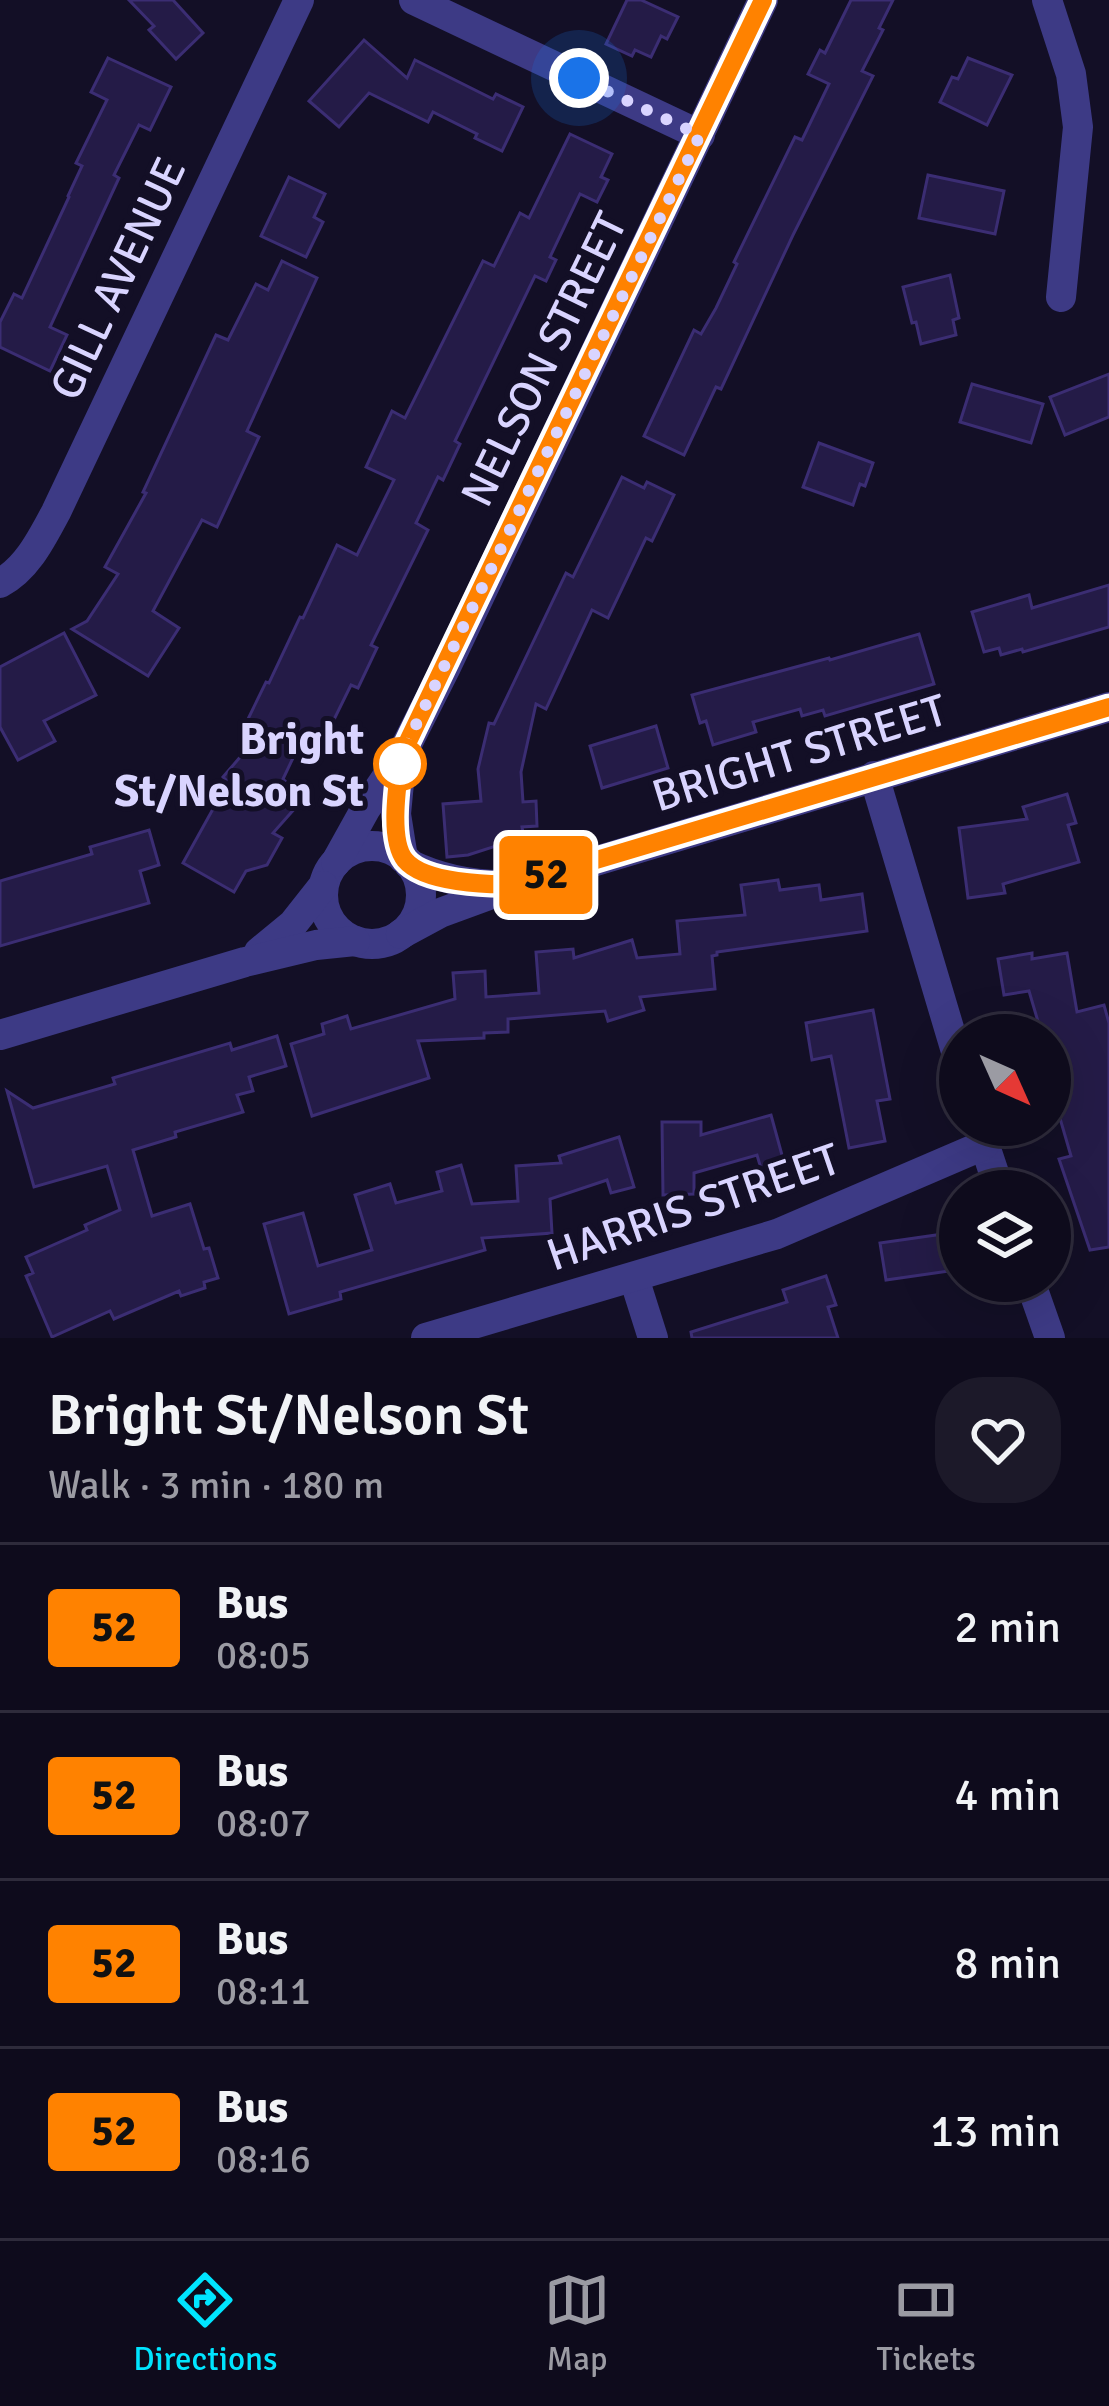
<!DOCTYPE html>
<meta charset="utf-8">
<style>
:root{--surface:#0e0b1c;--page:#1c1929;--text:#f1f3f6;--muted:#9b9ba3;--line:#2e2b3b;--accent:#00e5ff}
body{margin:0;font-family:Signika,sans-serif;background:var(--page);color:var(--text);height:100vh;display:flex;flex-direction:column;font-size:45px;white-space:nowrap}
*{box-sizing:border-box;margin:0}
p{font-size:39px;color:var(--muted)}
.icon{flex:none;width:66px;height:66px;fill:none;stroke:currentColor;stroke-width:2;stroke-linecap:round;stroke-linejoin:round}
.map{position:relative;height:1338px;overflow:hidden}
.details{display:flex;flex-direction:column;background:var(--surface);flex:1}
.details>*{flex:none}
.badge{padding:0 24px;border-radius:9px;font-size:42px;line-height:78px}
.needle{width:78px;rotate:135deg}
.tools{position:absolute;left:939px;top:1014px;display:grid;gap:24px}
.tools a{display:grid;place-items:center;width:132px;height:132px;border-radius:50%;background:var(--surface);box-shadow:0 12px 48px #0002,0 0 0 3px var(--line);font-size:60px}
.you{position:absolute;width:60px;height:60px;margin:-30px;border:9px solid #fff;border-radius:50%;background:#1a73e8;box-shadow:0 0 0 18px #1a73e833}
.map>.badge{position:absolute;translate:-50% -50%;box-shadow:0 0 0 6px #fff}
.round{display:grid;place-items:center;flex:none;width:126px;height:126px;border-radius:48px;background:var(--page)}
.summary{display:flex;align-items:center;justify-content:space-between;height:204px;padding:0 48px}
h1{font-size:57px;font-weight:600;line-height:90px}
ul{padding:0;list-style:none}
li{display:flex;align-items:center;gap:36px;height:168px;padding:0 48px;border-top:3px solid var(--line)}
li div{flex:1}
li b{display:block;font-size:45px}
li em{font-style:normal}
li .badge{min-width:132px;font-weight:700;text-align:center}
.dock{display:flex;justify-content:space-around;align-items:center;height:168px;border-top:3px solid var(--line);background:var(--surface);font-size:33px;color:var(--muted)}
.dock a{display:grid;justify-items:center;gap:6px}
.dock .active{color:var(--accent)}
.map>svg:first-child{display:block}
.building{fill:#241b47;stroke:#3b2d73;stroke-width:3}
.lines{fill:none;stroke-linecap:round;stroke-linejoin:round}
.minor{stroke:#3d3a85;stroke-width:30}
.tertiary{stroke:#3d3a85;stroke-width:30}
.line-casing{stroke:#fff;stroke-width:27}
.line{stroke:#ff8200;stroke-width:18}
.walk{stroke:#d9d4ff;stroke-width:12;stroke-dasharray:0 21.6}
.stop-dot{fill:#fff;stroke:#ff8200;stroke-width:6}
.labels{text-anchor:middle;stroke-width:10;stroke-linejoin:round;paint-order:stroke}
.street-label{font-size:45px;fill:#d9d4ff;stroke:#130f26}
.stop-label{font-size:45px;font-weight:bold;fill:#d9d4ff;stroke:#130f26;text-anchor:end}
</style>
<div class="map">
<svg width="1109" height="1338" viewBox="0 0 1109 1338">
<rect width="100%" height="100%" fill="#130f26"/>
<g class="building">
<path d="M 129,0 L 173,0 L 203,33 L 176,59 L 149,30 L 154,26 Z"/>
<path d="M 627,0 L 641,0 L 678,17 L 667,39 L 661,36 L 651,57 L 635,50 L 632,56 L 606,44 Z"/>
<path d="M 851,0 L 893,0 L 879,28 L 883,30 L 862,71 L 873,76 L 793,235 L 721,389 L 716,387 L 684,455 L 644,436 L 694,330 L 701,334 L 716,308 L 737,264 L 734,262 L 795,137 L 802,140 L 829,84 L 808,74 L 820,50 L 825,53 Z"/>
<path d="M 364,40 L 407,78 L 415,60 L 493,99 L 496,94 L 523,107 L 502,151 L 475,138 L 477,134 L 433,112 L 428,122 L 369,93 L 339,127 L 309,101 Z"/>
<path d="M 108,58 L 171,87 L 150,130 L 139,125 L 114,175 L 119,178 L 50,327 L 67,335 L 50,371 L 0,347 L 0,322 L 14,294 L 22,298 L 69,197 L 68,196 L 82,166 L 76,163 L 107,100 L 91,92 Z"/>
<path d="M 968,58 L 1012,75 L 987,125 L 940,102 L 952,77 L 958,79 Z"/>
<path d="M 570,134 L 612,154 L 601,177 L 608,180 L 597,202 L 580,194 L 550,257 L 556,260 L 546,281 L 535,276 L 455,441 L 460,444 L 443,480 L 438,477 L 416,523 L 428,530 L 371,645 L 377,648 L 358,688 L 351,685 L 321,746 L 303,737 L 283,779 L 304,798 L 273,833 L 282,838 L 267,865 L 246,871 L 234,892 L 183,863 L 228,782 L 223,777 L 266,727 L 248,719 L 266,682 L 269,683 L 300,617 L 303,618 L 337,545 L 357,555 L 394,480 L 366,467 L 392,411 L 405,418 L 483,261 L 494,266 L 520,213 L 529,218 Z"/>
<path d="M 928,175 L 1004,191 L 995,234 L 919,218 Z"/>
<path d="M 289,177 L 325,194 L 314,217 L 323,222 L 306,257 L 261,236 Z"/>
<path d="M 282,261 L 317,278 L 247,431 L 259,437 L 217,527 L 202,520 L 153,611 L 179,628 L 148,676 L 72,629 L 87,621 L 118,574 L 105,567 L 146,493 L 143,492 L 216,335 L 228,340 L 256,284 L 268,290 Z"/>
<path d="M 950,275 L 959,318 L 953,320 L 956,335 L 921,344 L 916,322 L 912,323 L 903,287 Z"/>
<path d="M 1109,374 L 1109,417 L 1065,435 L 1050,397 Z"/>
<path d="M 972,384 L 1043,404 L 1031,443 L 960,422 Z"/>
<path d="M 819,443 L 873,463 L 865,486 L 860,484 L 853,505 L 803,487 Z"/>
<path d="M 622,477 L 644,488 L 647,482 L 674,495 L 652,541 L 646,538 L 608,618 L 592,610 L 546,709 L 536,704 L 521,772 L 523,802 L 536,801 L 537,826 L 522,827 L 524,837 L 468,855 L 447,857 L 443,804 L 481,801 L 478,769 L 489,723 L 494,724 L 566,573 L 573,577 Z"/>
<path d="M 1109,585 L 1109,627 L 1023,652 L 1022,649 L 1001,655 L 999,648 L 984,652 L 972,612 L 1029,595 L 1032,608 Z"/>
<path d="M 64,633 L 96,695 L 44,721 L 55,741 L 18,760 L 0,727 L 0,667 Z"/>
<path d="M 919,634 L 934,684 L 825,716 L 823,710 L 802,716 L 800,709 L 753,722 L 756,732 L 713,745 L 706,721 L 700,723 L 692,695 L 829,658 L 830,660 Z"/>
<path d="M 656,726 L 668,768 L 602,788 L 590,746 Z"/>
<path d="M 1067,794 L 1076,823 L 1068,825 L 1079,862 L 1003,884 L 1005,893 L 968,898 L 959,828 L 1027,819 L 1023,807 Z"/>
<path d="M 149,830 L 159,865 L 140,871 L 149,903 L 0,946 L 0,881 L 92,854 L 90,847 Z"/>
<path d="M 778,880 L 780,890 L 819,885 L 821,900 L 862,894 L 867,931 L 717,952 L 717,955 L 712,956 L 715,989 L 640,997 L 644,1010 L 608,1021 L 605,1011 L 508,1019 L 508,1032 L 484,1033 L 484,1038 L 418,1041 L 429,1078 L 312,1116 L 291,1044 L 324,1034 L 322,1024 L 347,1016 L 351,1029 L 455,999 L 453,973 L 485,971 L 486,997 L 539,993 L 536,952 L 573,949 L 574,958 L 632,940 L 637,958 L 680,954 L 677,921 L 745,915 L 741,885 Z"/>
<path d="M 1032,953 L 1032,959 L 1067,953 L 1077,1012 L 1104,1005 L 1109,1023 L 1109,1247 L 1090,1250 L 1059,1159 L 1071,1156 L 1050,1084 L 1050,1035 L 1042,1035 L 1029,991 L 1004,995 L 998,959 Z"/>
<path d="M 873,1010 L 890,1099 L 877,1101 L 885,1141 L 849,1148 L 831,1056 L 812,1060 L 806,1023 Z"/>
<path d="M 277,1036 L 286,1066 L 249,1077 L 253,1091 L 237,1095 L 243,1112 L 175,1132 L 176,1137 L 133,1150 L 152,1216 L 190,1204 L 204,1249 L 209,1248 L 218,1278 L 204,1282 L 205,1288 L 181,1296 L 179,1291 L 114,1319 L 110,1311 L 52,1337 L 26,1276 L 33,1273 L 26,1257 L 87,1230 L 85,1225 L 120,1210 L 107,1166 L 34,1187 L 7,1091 L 33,1108 L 115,1084 L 113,1078 L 230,1043 L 232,1050 Z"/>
<path d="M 771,1115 L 785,1166 L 762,1172 L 757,1155 L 694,1173 L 694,1194 L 663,1195 L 662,1122 L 701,1122 L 701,1135 Z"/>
<path d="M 619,1137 L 634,1187 L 611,1193 L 607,1180 L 550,1199 L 552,1233 L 482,1238 L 485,1250 L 340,1292 L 341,1299 L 289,1314 L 264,1224 L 303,1213 L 318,1266 L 372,1250 L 355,1195 L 390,1184 L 396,1203 L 442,1191 L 437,1172 L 461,1165 L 472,1204 L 518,1201 L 516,1166 L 561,1163 L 559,1156 Z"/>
<path d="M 950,1233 L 956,1270 L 886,1280 L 880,1243 Z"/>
<path d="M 826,1276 L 836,1305 L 828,1307 L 838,1338 L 692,1338 L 691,1332 L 787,1302 L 783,1290 Z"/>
</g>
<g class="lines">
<g class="minor">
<path d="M 414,0 L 700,135"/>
<path d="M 1047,0 L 1071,74 L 1078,127 L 1061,297"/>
<path d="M 0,583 C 27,569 42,538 56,512 L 299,0"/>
<path d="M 874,776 L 960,1065"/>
<path d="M 978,1125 L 1000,1191"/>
<path d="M 634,1278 L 653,1338"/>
<path d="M 1030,1281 L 1050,1338"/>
<path d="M 426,1338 L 777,1234 L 984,1145"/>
</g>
<g class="tertiary">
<path d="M 401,762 L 396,814 L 403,858"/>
<circle cx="372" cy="895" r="49"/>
<path d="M 336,862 L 366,808 L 401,756 L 445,669 L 763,0"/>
<path d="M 409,864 C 438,878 469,885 502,885"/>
<path d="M 401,934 L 440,913 L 516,885 L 1109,707"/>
<path d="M 259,952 L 293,924 L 323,886"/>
<path d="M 0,1035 L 245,962 L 316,945 L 355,941"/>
</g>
</g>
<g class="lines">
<g class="line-casing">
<path id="line" d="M 763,0 L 401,756 C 398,781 388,839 405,860 C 424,883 488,885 516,884 L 1109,707"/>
</g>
<use href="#line" class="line"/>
<path class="walk" d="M 400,764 L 401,756 L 700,135 L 579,78"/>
</g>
<circle class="stop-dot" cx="400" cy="764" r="24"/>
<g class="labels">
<g class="street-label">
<text transform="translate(117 278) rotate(-65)" y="16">GILL AVENUE</text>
<text transform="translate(543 359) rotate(-64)" y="16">NELSON STREET</text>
<text transform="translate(799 752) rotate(-17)" y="16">BRIGHT STREET</text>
<text transform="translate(693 1206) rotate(-19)" y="16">HARRIS STREET</text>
</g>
<g class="stop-label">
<text x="364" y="754">Bright<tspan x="364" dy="52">St/Nelson St</tspan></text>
</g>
</g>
</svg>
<div class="tools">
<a><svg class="needle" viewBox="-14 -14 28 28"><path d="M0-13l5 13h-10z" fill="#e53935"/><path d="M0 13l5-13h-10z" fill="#9b9ba3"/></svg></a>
<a><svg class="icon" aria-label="layers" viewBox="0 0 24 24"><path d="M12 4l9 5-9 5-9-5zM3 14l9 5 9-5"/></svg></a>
</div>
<div class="you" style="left:579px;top:78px"></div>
<b class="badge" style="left:546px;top:875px;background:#ff8200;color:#111">52</b>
</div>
<section class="details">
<div class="summary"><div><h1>Bright St/Nelson St</h1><p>Walk · 3 min · 180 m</p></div><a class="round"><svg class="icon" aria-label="heart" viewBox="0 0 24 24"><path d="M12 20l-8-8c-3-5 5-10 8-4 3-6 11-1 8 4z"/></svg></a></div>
<ul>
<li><span class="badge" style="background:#ff8200;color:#111">52</span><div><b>Bus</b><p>08:05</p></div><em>2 min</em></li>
<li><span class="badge" style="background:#ff8200;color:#111">52</span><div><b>Bus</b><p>08:07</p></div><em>4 min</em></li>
<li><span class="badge" style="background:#ff8200;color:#111">52</span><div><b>Bus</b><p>08:11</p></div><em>8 min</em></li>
<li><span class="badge" style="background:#ff8200;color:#111">52</span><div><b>Bus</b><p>08:16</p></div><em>13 min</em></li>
</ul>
</section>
<nav class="dock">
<a class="active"><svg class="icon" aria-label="directions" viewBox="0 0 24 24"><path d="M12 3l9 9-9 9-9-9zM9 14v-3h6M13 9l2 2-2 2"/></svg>Directions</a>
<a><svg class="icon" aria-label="map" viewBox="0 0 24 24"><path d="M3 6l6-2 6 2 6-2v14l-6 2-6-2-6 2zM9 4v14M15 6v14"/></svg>Map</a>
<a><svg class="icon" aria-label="tickets" viewBox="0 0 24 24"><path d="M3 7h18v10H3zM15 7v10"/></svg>Tickets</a>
</nav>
